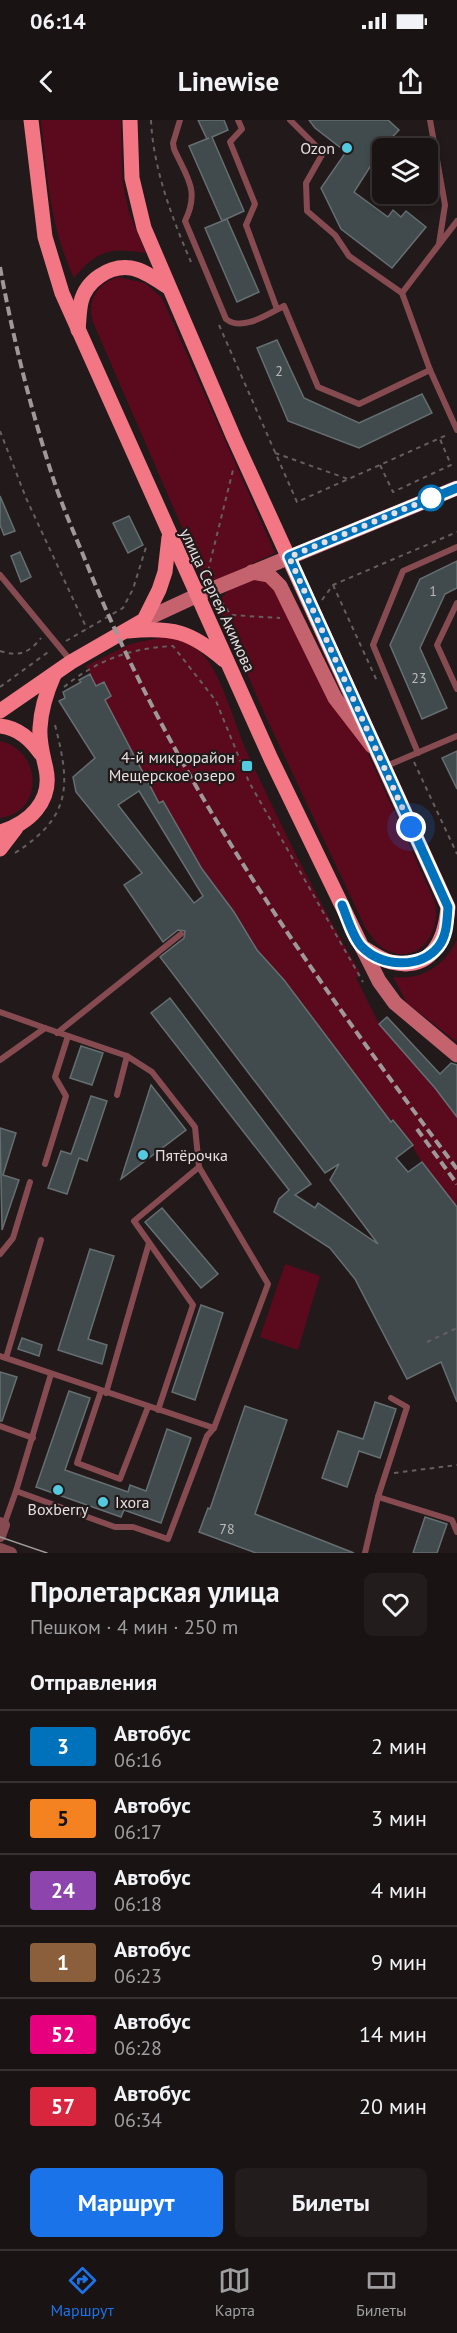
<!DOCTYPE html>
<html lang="ru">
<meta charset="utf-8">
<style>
:root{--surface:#191314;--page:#221c1d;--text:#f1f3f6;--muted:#9f9ea0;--line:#373234;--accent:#1a73e8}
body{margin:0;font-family:"PT Sans",sans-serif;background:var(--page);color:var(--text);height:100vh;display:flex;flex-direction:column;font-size:22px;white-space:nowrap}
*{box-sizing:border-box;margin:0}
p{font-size:20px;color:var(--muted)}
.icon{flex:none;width:33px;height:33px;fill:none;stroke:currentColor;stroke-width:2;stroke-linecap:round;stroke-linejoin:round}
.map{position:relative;height:1433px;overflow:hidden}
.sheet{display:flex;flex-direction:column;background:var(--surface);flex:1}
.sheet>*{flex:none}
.badge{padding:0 12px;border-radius:4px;font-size:21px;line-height:39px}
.buttons{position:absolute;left:372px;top:18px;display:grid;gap:12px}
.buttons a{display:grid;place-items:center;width:66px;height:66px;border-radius:9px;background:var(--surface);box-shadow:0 3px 9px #0003,0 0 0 2px var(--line);font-size:30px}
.you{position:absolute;width:30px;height:30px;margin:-15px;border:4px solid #fff;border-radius:50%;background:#1a73e8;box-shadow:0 0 0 9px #1a73e833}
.map>.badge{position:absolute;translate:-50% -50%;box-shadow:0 0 0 3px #fff}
h2{padding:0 30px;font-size:22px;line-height:54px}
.round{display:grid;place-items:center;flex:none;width:63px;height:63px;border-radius:9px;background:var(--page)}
.headline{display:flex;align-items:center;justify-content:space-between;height:102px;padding:0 30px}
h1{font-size:28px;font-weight:700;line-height:45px}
.button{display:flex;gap:12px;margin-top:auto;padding:12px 30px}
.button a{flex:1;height:69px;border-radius:9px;background:var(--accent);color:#fff;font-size:24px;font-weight:700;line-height:69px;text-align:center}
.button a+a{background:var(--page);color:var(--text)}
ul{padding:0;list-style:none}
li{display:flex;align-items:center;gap:18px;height:72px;padding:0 30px;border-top:2px solid var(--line)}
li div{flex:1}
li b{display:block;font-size:22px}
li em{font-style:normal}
li .badge{min-width:66px;font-weight:700;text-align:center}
.status{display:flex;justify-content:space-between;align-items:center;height:42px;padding:0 30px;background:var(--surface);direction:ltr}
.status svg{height:16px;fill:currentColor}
header{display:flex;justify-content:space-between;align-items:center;height:78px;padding:0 30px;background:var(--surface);font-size:27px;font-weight:700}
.tabs{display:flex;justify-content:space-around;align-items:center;height:84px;border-top:2px solid var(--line);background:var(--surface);font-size:16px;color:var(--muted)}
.tabs a{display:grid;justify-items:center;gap:3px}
.tabs .selected{color:var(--accent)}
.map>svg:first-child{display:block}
.green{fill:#5b0a1e}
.building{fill:#414b4d;stroke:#656f71;stroke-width:1.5;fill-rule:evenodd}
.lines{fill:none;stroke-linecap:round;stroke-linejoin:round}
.path{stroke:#665f60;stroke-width:2;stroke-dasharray:4.5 4.5;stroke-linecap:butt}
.lane{stroke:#864b50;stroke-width:6}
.street{stroke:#864b50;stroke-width:12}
.secondary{stroke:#c4636e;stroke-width:15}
.primary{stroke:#f37685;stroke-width:15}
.tram{stroke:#9f9899;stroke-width:1.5}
.rail{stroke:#9f9899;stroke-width:4;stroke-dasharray:9 4.5;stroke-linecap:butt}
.line-casing{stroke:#fff;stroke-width:14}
.line{stroke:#0072bc;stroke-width:9}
.walk{stroke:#e5dfdf;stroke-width:6;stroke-dasharray:0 10.8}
.poi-dot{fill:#54cade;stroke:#21191a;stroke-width:2}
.stop-dot{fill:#fff;stroke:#0072bc;stroke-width:3}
.labels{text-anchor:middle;stroke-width:4.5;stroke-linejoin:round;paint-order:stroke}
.number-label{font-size:14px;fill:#bcbaba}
.poi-label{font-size:16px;fill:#e5dfdf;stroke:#21191a;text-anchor:end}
.street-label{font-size:16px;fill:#e5dfdf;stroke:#21191a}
</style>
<div class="status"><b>06:14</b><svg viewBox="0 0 49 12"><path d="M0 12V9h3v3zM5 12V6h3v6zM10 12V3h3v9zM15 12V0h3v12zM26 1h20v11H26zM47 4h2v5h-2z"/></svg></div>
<header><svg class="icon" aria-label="back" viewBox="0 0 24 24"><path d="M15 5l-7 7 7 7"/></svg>Linewise<svg class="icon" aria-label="share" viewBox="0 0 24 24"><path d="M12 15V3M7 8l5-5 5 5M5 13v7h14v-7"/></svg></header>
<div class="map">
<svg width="457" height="1433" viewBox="0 0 457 1433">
<rect width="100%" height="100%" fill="#21191a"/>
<g class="green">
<path d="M 41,0 L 121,0 L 122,59 L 129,93 L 146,133 C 112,127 96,130 74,158 C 50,108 47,54 41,0 Z"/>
<path d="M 118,157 L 145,163 L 162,178 L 275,433 L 207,465 L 92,200 C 88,179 97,164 118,157 Z"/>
<path d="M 250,459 L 269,459 L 363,623 L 434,780 C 442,807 424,844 390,832 C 379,828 373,818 366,809 L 265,595 L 217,484 L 229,469 Z"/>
<path d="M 168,516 C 184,520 200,528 209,542 C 228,572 235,608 250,639 C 284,712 320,785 361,854 L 356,858 L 379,904 L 435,968 L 457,997 L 457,1087 C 446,1072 433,1058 422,1042 C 411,1025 403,1006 385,995 L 257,830 L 234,792 L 202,749 L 163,682 L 159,683 L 105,580 L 111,576 L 104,562 L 96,566 L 86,546 L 130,524 Z"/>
<path d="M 0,621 C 42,630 45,692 0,698 Z"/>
<path d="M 457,820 L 457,922 L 407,883 L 393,857 C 423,860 444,846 457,820 Z"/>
<path d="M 285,1144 L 320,1156 L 298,1230 L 260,1217 Z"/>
</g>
<g class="building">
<path d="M 198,0 L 224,0 L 228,10 L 212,17 L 244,91 L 222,101 L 189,26 L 209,18 L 207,19 Z"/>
<path d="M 309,0 L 388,0 L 399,10 L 382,28 L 354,72 L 388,97 L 393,90 L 401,97 L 406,91 L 426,107 L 392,148 L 341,109 L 321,68 L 346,32 L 315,8 Z"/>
<path d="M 227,99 L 259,172 L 237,182 L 205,108 Z"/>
<path d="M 277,220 L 304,278 L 359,303 L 422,274 L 432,293 L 359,328 L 288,301 L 257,228 Z"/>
<path d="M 0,376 L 15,411 L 4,415 L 0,405 Z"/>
<path d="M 129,396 L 143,425 L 128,433 L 113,403 Z"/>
<path d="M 20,432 L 31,457 L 21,462 L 11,436 Z"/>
<path d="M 457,441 L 457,468 L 445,474 L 420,528 L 447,588 L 422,599 L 390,525 L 420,459 Z"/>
<path d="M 90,554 L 96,566 L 104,562 L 111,576 L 105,580 L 159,683 L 163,681 L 202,749 L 234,792 L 257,830 L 284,860 L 391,1002 L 393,1000 L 413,1025 L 396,1038 L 408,1052 L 422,1042 L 457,1087 L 457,1282 L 441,1242 L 407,1259 L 355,1159 L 330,1128 L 274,1092 L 279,1079 L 289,1070 L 151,893 L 170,878 L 311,1064 L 295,1075 L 315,1088 L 318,1083 L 378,1124 L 330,1060 L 339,1044 L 325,1053 L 160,837 L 184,818 L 185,811 L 178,810 L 163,822 L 124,765 L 142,753 L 76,672 L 73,657 L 95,638 L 59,581 L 65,578 L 63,572 L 81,562 L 79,560 ZM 139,671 L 203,776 L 194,783 L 118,685 Z"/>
<path d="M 457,631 L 457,669 L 442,638 Z"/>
<path d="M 387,897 L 440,954 L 451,943 L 457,945 L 457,997 L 435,968 L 379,904 Z"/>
<path d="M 81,926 L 103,933 L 92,965 L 70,958 Z"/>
<path d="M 151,965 L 186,1010 L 121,1059 Z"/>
<path d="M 91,976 L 107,981 L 87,1041 L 79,1038 L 67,1074 L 48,1068 L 61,1031 L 71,1034 Z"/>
<path d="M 0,1008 L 16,1013 L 3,1055 L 19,1060 L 2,1110 Z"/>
<path d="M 162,1088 L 218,1154 L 201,1168 L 145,1102 Z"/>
<path d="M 90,1129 L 114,1136 L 88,1219 L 107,1225 L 102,1244 L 58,1230 Z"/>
<path d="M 201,1185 L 223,1193 L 195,1280 L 172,1272 Z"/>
<path d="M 22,1218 L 42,1225 L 39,1236 L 18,1229 Z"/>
<path d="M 0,1252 L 17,1257 L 2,1301 L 0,1301 Z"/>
<path d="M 69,1271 L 90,1278 L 65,1350 L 128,1372 L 130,1365 L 146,1371 L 167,1309 L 191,1318 L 161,1403 L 124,1390 L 121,1397 L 36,1367 Z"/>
<path d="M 375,1282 L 396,1289 L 380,1338 L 359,1331 L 347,1367 L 322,1358 L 338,1311 L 363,1319 Z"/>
<path d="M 245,1286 L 287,1300 L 255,1394 L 354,1433 L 256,1433 L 199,1412 L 208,1388 L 210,1389 Z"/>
<path d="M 425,1397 L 447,1404 L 437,1433 L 413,1433 Z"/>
</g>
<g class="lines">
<g class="path">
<path d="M 151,0 C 153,48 172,98 191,142"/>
<path d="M 219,205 L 297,382 L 449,314"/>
<path d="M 0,311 L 26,378 L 87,509"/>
<path d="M 275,333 L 348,359"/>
<path d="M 380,345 L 393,372 L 451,345 L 440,319"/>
<path d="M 208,451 L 233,350"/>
<path d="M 333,465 L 377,561"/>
<path d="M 322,480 L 333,465 L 457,412"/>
<path d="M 221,481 L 231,495 L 280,498"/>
<path d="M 66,521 L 123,488 L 133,469 L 147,424"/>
<path d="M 0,531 C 19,537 29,533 41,518"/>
<path d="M 0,567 L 51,530"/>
<path d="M 64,567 C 97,540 131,528 173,526 L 216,581 L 249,662 L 363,862"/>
<path d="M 414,642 L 457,734"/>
<path d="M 15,733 C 74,695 70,663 54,601"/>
<path d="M 427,1222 L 457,1208"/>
<path d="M 394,1353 L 457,1345"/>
</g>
<g class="lane">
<path d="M 180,0 L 173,23 L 174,29 C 187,58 200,70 185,101 L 226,199 C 242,212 268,194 284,186 L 318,267 L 359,284 L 430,250"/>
<path d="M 238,0 L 242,9 L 230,22 L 255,84 L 246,105 L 277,189"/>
<path d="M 290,0 L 323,33 L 306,63 L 307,91 L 335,115 L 349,136 L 402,173 L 430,250 L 457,310"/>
<path d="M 430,0 L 445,85 L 439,124"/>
<path d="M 402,173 L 457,101"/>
<path d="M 0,455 L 71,541"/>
<path d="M 457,483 L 437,525 L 457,569"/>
<path d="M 418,633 L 373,525 L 403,451 L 457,427"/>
<path d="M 384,647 L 457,616"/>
<path d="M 0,892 L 45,908"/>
<path d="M 57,913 L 181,814"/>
<path d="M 127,936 L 152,952 L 195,1007 L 199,1047"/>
<path d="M 0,940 L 45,908 L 127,936 L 117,975"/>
<path d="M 45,1044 L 66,976 L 55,957 L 68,916"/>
<path d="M 0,1134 L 13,1118 L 30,1062"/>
<path d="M 0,1236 L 214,1308 L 207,1316 L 168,1419 L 133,1407 L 115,1407 L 16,1371 L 4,1405"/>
<path d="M 6,1238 L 41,1120"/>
<path d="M 101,1271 L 77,1343 L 120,1359 L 148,1287"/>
<path d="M 106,1273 L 149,1123"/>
<path d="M 158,1290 L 193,1185 L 134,1101 L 199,1047 L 268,1164 L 214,1308"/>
<path d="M 0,1306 L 33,1318"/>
<path d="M 16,1371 L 51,1254"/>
<path d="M 378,1377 L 452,1400 L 457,1412"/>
<path d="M 365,1433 L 378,1377 L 407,1287 L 391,1278"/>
</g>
<g class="street">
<path d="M 0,1403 L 4,1405 L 0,1416"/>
<path d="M 0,1429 L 11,1433"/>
</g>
<g class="secondary">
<path d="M 252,452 L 269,455 L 280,466 L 335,578 L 372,626"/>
<path d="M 144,500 L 198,475 L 457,368"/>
<path d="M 362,827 L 379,861 L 395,883 L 457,935"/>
</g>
<g class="primary">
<path d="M 31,0 L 45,117 L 62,173 L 271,639 L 362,827 C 371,832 381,840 391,842 C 432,852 445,820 448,787 L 234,318 L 144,108 L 132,58 L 130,0"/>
<path d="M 78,210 C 79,201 79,191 81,182 C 86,161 109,145 131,148 C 144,150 157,160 168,167"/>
<path d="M 128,511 C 173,507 190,511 224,540"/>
<path d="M 0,591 L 71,542 L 144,500 L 159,470 L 165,452 L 169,417"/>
<path d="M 0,606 C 19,608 31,620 41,634"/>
<path d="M 0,712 C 28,704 53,682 46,649 C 43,635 39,623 40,608 C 41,589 46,573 54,555"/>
<path d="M 0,729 L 16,708"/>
</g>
<path class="tram" d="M 0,1417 L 47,1433"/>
<g class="rail">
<path d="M 0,147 C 13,218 31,291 54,361 C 63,388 75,415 86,442 C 175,664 314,858 457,1049"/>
<path d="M 417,1009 L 457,1064"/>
</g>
</g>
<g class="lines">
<g class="line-casing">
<path id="line" d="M 342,785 C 347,797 353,818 362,827 C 382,847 420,849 438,827 C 447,816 447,801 448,787 L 289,437 L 457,368"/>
</g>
<use href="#line" class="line"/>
<path class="walk" d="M 411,707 L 289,437 L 431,378"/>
</g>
<g class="poi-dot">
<circle cx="347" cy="28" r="6"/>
<rect x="241" y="640" width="12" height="12" rx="3"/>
<circle cx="143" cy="1035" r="6"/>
<circle cx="58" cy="1370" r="6"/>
<circle cx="103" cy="1382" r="6"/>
</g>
<circle class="stop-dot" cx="431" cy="378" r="12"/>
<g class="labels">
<g class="number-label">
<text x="279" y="256">2</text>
<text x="433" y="476">1</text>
<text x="419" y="563">23</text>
<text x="227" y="1414">78</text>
</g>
<g class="poi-label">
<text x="335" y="34">Ozon</text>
<text x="235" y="643">4-й микрорайон<tspan x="235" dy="18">Мещерское озеро</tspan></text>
<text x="155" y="1041" text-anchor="start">Пятёрочка</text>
<text x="115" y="1388" text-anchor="start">Ixora</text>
<text x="58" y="1395" text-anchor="middle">Boxberry</text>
</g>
<g class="street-label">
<text transform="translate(218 480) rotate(65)" y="6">улица Сергея Акимова</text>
</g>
</g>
</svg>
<div class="buttons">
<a><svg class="icon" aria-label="layers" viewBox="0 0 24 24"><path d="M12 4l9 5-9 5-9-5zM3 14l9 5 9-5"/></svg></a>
</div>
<div class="you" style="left:411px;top:707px"></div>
</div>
<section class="sheet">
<div class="headline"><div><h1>Пролетарская улица</h1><p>Пешком · 4 мин · 250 m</p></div><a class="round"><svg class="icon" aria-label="heart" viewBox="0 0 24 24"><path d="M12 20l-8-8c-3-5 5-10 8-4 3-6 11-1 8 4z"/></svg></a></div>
<h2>Отправления</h2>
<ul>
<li><span class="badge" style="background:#0072bc;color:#fff">3</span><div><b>Автобус</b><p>06:16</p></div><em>2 мин</em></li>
<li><span class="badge" style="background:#f58220;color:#111">5</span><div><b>Автобус</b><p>06:17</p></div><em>3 мин</em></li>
<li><span class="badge" style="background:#8e44ad;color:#fff">24</span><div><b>Автобус</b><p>06:18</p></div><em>4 мин</em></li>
<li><span class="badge" style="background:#8b5e3c;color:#fff">1</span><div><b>Автобус</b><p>06:23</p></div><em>9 мин</em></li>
<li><span class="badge" style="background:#e6007e;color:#fff">52</span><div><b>Автобус</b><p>06:28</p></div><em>14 мин</em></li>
<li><span class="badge" style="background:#d7263d;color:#fff">57</span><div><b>Автобус</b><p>06:34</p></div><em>20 мин</em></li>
</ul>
<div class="button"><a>Маршрут</a><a>Билеты</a></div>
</section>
<nav class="tabs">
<a class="selected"><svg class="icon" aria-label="directions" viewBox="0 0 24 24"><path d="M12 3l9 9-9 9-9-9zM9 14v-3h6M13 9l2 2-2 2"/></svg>Маршрут</a>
<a><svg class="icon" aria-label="map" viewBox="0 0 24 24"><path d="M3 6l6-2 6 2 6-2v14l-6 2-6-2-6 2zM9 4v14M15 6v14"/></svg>Карта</a>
<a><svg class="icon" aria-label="tickets" viewBox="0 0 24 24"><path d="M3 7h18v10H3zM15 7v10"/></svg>Билеты</a>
</nav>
